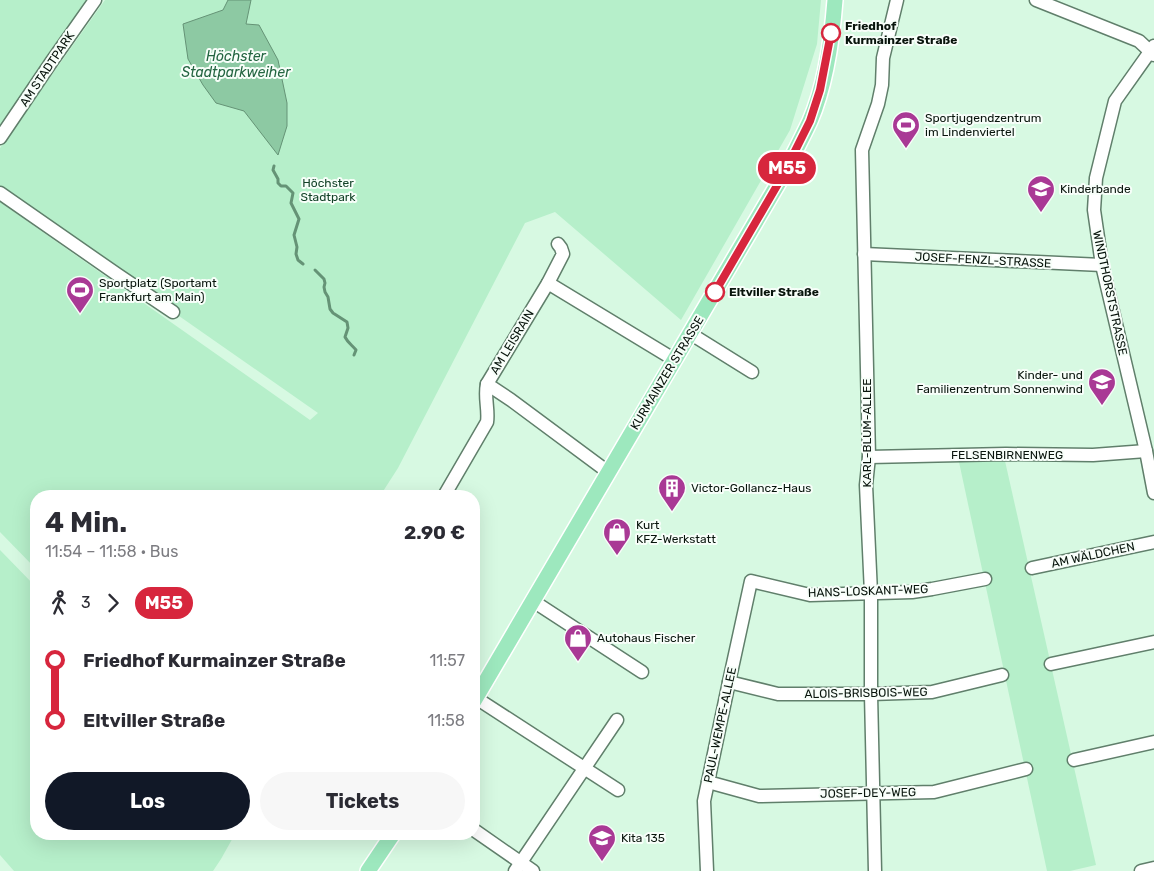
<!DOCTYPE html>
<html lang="de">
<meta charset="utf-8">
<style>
:root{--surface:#fff;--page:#f7f7f7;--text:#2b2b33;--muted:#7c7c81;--accent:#111827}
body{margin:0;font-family:Rubik,sans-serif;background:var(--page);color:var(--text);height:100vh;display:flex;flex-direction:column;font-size:19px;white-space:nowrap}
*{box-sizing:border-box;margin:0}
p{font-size:16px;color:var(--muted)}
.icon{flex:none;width:28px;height:28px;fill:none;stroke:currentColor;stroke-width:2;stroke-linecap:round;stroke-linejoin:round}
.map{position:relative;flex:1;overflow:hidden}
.panel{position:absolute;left:30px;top:490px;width:450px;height:350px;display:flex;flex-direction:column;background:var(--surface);border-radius:20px;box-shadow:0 5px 20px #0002}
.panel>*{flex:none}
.badge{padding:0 10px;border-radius:16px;font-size:18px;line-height:32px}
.map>.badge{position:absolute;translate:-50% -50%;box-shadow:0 0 0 2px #fff}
.legs{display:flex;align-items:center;gap:8px;height:55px;padding:0 15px;font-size:16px}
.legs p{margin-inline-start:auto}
.head{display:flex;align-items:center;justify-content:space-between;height:85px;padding:0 15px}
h1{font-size:28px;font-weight:700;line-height:38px}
.cta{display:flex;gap:10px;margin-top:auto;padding:10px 15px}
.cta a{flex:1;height:58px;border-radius:30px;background:var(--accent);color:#fff;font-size:20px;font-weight:700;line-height:58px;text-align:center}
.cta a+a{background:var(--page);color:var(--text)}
ul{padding:0 15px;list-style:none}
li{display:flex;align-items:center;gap:18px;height:60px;font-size:19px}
li i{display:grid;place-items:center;width:8px;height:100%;margin:0 6px;background:currentColor}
li i::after{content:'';width:12px;height:12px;margin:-6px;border:4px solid;border-radius:50%;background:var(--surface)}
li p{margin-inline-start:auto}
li:first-child i{background:linear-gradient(#0000 50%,currentColor 0)}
li:last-child i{background:linear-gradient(currentColor 50%,#0000 0)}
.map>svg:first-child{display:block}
.green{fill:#b6efca}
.water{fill:#8dc9a3;stroke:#659376}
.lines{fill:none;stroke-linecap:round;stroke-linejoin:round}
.stream{stroke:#659376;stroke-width:3}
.minor-casing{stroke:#607f6b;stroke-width:15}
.major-casing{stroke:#fff;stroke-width:18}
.minor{stroke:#fff;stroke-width:12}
.major{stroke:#9de8be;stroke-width:15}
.line-1-casing{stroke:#fff;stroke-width:11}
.line-1{stroke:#d7263d;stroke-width:8}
.stop-1-dot{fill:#fff;stroke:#d7263d;stroke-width:2.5}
.labels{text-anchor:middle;stroke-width:4;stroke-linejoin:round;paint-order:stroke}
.stop-label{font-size:12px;font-weight:bold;fill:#08140c;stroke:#f7fef9;text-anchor:start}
.street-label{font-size:12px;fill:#08140c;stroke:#f7fef9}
.poi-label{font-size:12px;fill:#08140c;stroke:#f7fef9;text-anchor:start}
.park-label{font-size:12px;fill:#124127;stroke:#f7fef9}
.water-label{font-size:14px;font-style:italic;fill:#236541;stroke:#f7fef9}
</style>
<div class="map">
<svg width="1154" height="871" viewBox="0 0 1154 871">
<rect width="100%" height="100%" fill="#d7f9e2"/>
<g class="green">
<path d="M 0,0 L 89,0 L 0,127 Z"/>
<path d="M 105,0 L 821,0 L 817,44 L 790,130 L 681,320 L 555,212 L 525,223 L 398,468 L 380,496 L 36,496 L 36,569 L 0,532 L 0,202 L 310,420 L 318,413 L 0,191 L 0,148 Z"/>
<path d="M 1005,461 L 1096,865 L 1070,871 L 1047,871 L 959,462 Z"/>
<path d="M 0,550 L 36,587 L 36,834 L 235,834 L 221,859 L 213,871 L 14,871 L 0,855 Z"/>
</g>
<path class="water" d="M 228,0 L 251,0 L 246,24 L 259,25 L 278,60 L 287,103 L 287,126 L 278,155 L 244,111 L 216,103 L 203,85 L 188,59 L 183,24 L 223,10 Z"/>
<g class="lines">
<g class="stream">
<path d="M 274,166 L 273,170 L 278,179 L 278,183 L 281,186 L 286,186 L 293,193 L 291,203 L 299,219 L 294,235 L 297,247 L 296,254 L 298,260 L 303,264"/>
<path d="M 315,270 L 324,279 L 325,283 L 324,287 L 325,292 L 328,297 L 330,309 L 333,313 L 347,322 L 348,328 L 345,337 C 348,343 352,345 356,350 L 354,355"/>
</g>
<g class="minor-casing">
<g id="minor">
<path d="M 1036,0 L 1139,41 L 1154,55"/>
<path d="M 1154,46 L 1115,101 L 1096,178 L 1094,210 L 1102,265 L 1146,451 L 1154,493"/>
<path d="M 0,138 L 52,61 L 95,0"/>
<path d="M 0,193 L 118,275 L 173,312"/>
<path d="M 864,254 L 1102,265"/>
<path d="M 548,283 L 675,360"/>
<path d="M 691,334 L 752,372"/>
<path d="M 487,384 L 511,400 L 608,472"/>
<path d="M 869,457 L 1006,454 L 1093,455 L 1146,451"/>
<path d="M 444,496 L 487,422 C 489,410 484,397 487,384 L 548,283 L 563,254 L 561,248 L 558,244"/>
<path d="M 1032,568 L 1154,542"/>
<path d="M 533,601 L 642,672"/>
<path d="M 1051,664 L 1154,642"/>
<path d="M 729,682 L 778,694 L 871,694 L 932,692 L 1002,675"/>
<path d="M 476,698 L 618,790"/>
<path d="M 1074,760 L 1154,742"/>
<path d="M 708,782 L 759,796 L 934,792 L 1026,769"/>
<path d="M 474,830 L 533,871"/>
<path d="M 515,871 L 617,720"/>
<path d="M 707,871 L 704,801 L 729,682 L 751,581 L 810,595 L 912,592 L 932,589 L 985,579"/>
<path d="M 875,871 L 871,694 L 871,593 L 866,485 L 869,457 L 862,150 L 878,104 L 882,85 L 883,58 L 897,0"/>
<path d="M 1141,871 L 1154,868"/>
</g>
</g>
<g class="major-casing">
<g id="major">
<path d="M 474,701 L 782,177 C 791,159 801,140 810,121 C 826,84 832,40 835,0"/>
<path d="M 368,871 L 393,834"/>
</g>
</g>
<use href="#minor" class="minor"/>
<use href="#major" class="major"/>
</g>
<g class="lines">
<g class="line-1-casing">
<path id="line-1" d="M 715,292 L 782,177 L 810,121 L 820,90 L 831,33"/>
</g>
<use href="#line-1" class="line-1"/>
</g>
<defs>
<g id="stadium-pin" transform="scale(1.4375)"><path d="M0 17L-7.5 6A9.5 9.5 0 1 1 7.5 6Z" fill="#a93995" stroke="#f7fef9"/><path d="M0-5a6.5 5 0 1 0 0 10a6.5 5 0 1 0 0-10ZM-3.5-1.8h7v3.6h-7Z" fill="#fff"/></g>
<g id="school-pin" transform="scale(1.4375)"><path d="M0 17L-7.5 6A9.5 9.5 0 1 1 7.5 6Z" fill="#a93995" stroke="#f7fef9"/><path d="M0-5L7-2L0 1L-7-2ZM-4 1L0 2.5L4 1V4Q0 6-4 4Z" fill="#fff"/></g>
<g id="building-pin" transform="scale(1.4375)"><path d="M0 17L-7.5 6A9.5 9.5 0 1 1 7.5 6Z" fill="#a93995" stroke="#f7fef9"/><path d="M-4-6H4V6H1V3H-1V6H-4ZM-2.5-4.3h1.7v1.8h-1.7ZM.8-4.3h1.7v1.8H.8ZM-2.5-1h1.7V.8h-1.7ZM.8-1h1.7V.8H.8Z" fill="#fff"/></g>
<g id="shop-pin" transform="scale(1.4375)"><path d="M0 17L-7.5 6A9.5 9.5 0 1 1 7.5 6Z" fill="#a93995" stroke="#f7fef9"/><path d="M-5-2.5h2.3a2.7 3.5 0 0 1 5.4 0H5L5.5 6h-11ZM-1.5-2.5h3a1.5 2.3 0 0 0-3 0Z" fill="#fff"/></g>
</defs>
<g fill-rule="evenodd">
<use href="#stadium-pin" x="906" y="125"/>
<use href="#school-pin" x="1041" y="189"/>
<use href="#stadium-pin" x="80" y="290"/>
<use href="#school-pin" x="1102" y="382"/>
<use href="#building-pin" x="672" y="488"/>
<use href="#shop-pin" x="617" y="532"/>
<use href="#shop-pin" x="578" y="638"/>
<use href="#school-pin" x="602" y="838"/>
</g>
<g class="stop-1-dot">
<circle cx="831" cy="33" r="9"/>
<circle cx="715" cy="292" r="9"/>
</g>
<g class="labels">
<g class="stop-label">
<text x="845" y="30">Friedhof<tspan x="845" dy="14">Kurmainzer Straße</tspan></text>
<text x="729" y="296">Eltviller Straße</text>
</g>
<g class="street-label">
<text transform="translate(47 69) rotate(-56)" y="4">AM STADTPARK</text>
<text transform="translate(983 260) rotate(3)" y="4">JOSEF-FENZL-STRASSE</text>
<text transform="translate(1110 293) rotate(78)" y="4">WINDTHORSTSTRASSE</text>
<text transform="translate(512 342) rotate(-59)" y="4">AM LEISRAIN</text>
<text transform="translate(667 373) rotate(-59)" y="4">KURMAINZER STRASSE</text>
<text transform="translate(867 433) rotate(-90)" y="4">KARL-BLUM-ALLEE</text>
<text x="1007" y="459">FELSENBIRNENWEG</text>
<text transform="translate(1093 555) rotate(-12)" y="4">AM WÄLDCHEN</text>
<text transform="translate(868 591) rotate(-2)" y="4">HANS-LOSKANT-WEG</text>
<text transform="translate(866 693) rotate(-1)" y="4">ALOIS-BRISBOIS-WEG</text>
<text transform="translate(720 725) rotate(-78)" y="4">PAUL-WEMPE-ALLEE</text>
<text transform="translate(868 793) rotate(-1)" y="4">JOSEF-DEY-WEG</text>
</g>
<g class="poi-label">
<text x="925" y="122">Sportjugendzentrum<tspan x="925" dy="14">im Lindenviertel</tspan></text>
<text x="1060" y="193">Kinderbande</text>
<text x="99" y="287">Sportplatz (Sportamt<tspan x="99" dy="14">Frankfurt am Main)</tspan></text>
<text x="1083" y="379" text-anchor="end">Kinder- und<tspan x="1083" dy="14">Familienzentrum Sonnenwind</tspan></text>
<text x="691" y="492">Victor-Gollancz-Haus</text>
<text x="636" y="529">Kurt<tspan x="636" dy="14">KFZ-Werkstatt</tspan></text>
<text x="597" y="642">Autohaus Fischer</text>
<text x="621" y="842">Kita 135</text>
</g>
<g class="park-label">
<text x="328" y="187">Höchster<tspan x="328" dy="14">Stadtpark</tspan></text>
</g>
<g class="water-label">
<text x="236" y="61">Höchster<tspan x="236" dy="16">Stadtparkweiher</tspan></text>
</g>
</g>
</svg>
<b class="badge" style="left:787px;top:168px;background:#d7263d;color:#fff">M55</b>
<section class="panel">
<div class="head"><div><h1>4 Min.</h1><p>11:54 – 11:58 · Bus</p></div><b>2.90 €</b></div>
<div class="legs"><svg class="icon" aria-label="walk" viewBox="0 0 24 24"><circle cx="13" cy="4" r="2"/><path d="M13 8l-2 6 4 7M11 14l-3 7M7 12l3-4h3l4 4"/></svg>3<svg class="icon" aria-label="forward" viewBox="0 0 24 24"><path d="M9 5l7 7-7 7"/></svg><b class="badge" style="background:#d7263d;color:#fff">M55</b></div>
<ul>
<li><i style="color:#d7263d"></i><b>Friedhof Kurmainzer Straße</b><p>11:57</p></li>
<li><i style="color:#d7263d"></i><b>Eltviller Straße</b><p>11:58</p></li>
</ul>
<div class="cta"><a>Los</a><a>Tickets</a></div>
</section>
</div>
